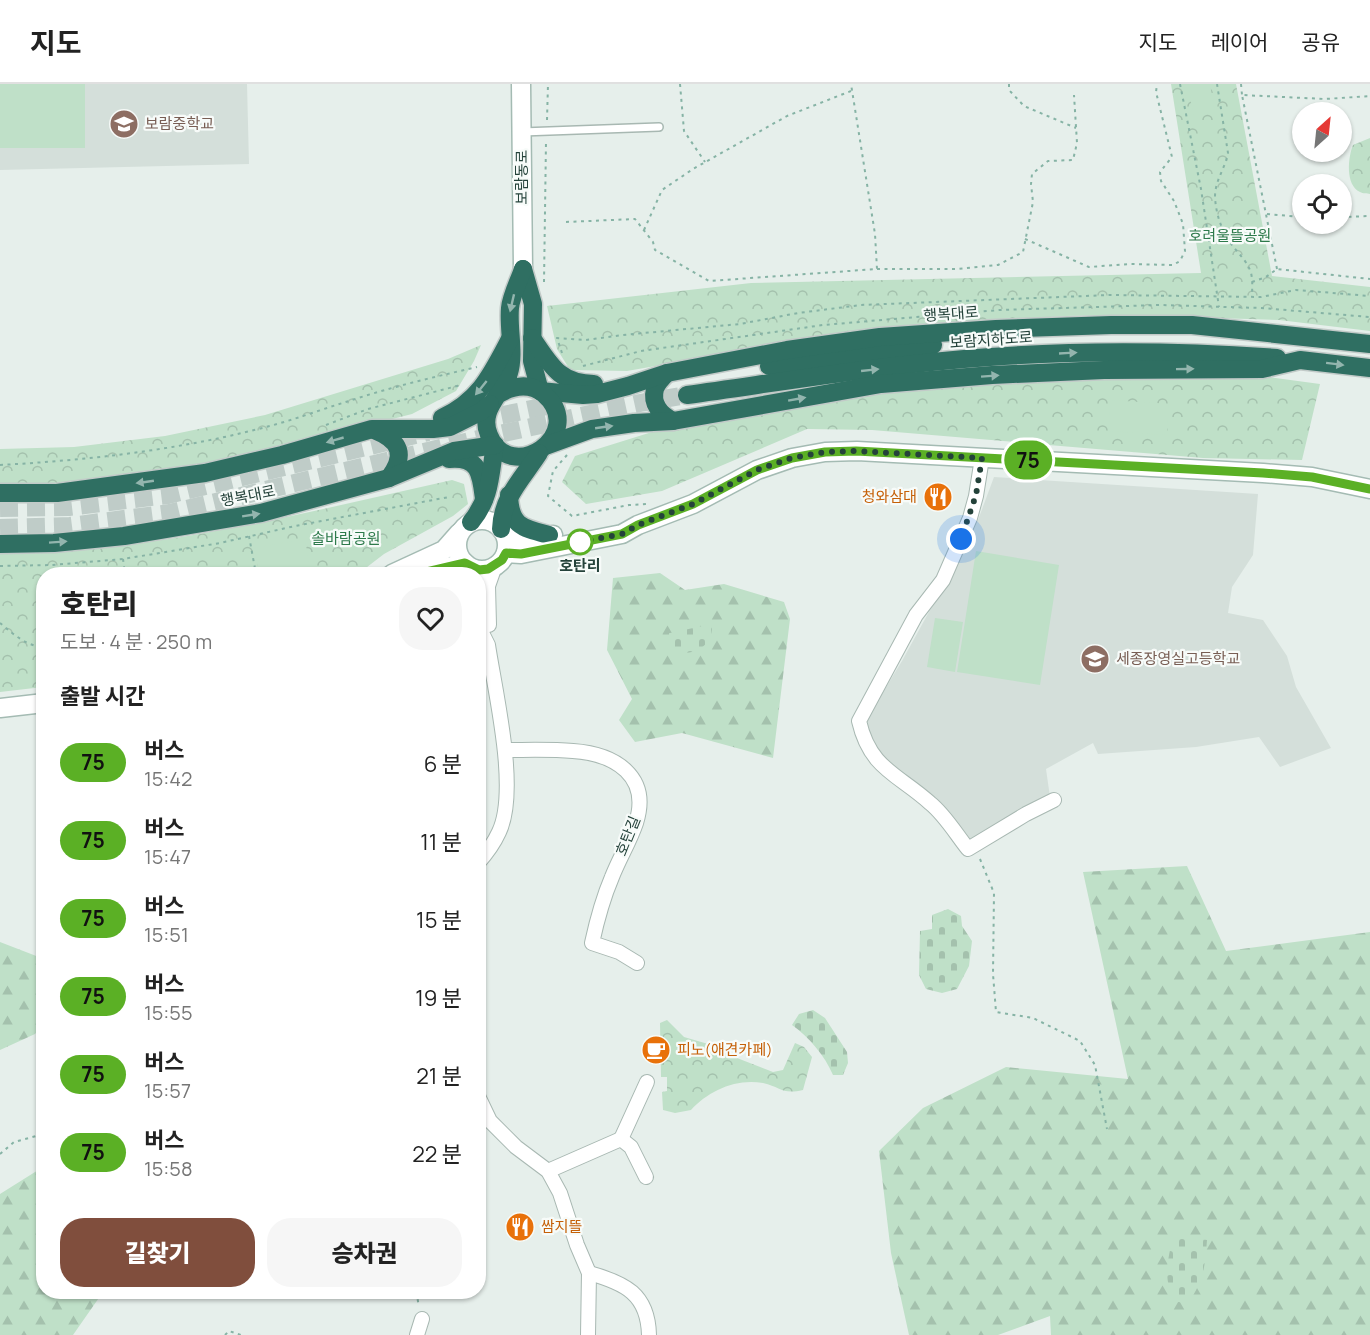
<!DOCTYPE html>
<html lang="ko">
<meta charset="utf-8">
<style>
:root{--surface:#fff;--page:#f6f6f6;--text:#222;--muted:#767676;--line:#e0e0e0;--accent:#804e3d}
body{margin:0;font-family:Manrope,"Noto Sans KR",sans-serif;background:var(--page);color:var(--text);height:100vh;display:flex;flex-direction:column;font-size:22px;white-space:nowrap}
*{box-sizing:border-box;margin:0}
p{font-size:20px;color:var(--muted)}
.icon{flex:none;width:33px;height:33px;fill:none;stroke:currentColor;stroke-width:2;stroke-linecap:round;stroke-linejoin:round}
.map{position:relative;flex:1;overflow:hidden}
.panel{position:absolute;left:36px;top:483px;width:450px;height:732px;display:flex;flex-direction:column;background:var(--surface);border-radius:24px;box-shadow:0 2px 4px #0004}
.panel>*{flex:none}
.badge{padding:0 12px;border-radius:20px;font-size:21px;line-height:39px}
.needle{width:39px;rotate:27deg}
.buttons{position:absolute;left:1292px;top:18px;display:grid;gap:12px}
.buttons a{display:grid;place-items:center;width:60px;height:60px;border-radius:50%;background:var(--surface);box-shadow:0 2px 4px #0004;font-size:30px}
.you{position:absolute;width:30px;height:30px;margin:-15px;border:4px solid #fff;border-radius:50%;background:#1a73e8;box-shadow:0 0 0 9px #1a73e833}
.map>.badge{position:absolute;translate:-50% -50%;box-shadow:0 0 0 3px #fff}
h2{padding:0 24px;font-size:22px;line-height:54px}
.round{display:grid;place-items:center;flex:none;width:63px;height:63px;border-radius:24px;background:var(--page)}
.headline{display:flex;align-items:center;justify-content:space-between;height:102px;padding:0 24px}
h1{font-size:28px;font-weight:800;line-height:45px}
.button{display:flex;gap:12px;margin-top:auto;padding:12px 24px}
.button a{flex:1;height:69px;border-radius:24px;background:var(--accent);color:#fff;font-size:24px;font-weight:800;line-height:69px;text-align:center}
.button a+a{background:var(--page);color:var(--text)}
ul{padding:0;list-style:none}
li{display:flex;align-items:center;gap:18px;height:78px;padding:0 24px}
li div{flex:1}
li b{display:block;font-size:22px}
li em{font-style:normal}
li .badge{min-width:66px;font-weight:700;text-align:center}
header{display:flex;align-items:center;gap:36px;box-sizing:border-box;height:84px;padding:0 30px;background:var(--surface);border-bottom:2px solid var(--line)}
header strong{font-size:28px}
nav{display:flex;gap:33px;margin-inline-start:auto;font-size:21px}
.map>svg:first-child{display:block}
.built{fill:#d4dfda}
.forest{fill:url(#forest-firs)}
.cemetery{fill:url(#cemetery-stones)}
.park{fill:url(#park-crowns)}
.pitch{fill:#bfe0c8}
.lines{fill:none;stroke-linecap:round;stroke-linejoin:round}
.highway-tunnel{stroke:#bfccc8;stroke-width:18;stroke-dasharray:18 9;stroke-linecap:butt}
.lane-casing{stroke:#a8b8b2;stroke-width:10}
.street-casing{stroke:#a8b8b2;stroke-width:16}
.secondary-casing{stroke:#a4bbb3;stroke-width:21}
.highway-casing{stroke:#c2cac8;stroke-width:21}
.path{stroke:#86b3a5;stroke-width:2;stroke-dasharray:3 4.5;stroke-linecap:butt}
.lane{stroke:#fff;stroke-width:7}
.street{stroke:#fff;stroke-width:14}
.secondary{stroke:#fff;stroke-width:18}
.highway{stroke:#2f6f62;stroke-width:18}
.oneway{fill:#93b5ae}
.line-casing{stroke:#fff;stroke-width:14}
.line{stroke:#5bb025;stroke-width:9}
.walk{stroke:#24423a;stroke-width:6;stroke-dasharray:0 10.8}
.stop-dot{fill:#fff;stroke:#5bb025;stroke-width:3}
.labels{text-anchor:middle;stroke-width:4.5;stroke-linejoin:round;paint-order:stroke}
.education-label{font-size:15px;fill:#785e54;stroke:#f7fbf9;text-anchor:start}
.street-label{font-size:15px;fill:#24423a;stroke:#f7fbf9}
.park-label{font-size:15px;fill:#2d7a4b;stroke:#f7fbf9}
.food-label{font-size:15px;fill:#c56008;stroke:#f7fbf9;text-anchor:start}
.stop-label{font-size:15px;font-weight:bold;fill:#24423a;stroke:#f7fbf9}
</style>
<header>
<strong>지도</strong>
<nav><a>지도</a><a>레이어</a><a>공유</a></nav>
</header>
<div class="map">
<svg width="1370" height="1251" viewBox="0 0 1370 1251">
<defs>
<pattern id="forest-firs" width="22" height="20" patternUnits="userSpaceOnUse" patternTransform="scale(1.5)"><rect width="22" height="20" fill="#bfe0c8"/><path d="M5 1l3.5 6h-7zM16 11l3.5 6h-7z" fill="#a4c1ad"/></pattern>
<pattern id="cemetery-stones" width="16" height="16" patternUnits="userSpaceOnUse" patternTransform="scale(1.5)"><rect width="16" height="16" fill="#bfe0c8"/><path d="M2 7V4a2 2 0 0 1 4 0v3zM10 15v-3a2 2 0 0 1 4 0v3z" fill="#a4c1ad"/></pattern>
<pattern id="park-crowns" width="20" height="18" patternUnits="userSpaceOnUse" patternTransform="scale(1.5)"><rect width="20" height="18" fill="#bfe0c8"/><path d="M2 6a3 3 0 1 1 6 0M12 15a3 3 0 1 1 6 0" fill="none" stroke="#a4c1ad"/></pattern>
</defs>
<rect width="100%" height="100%" fill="#e6efeb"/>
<g class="built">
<path d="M 0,0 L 247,0 L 249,80 L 0,86 Z"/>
<path d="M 994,393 L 1258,410 L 1253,471 L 1232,503 L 1228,529 L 1263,536 L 1287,572 L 1296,603 L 1331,664 L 1280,683 L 1259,653 L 1196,663 L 1098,670 L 1093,659 L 1046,685 L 1050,713 L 969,759 L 891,686 L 863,641 L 902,577 L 930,526 L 943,507 L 978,436 Z"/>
</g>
<g class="forest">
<path d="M 660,489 L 685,506 L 724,500 L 784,518 L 790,535 L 773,674 L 682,649 L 635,658 L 619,636 L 632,615 L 607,566 L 613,494 Z"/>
<path d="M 1187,782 L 1226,867 L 1370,848 L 1370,1251 L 1051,1251 L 1050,1232 L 998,1251 L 909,1251 L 891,1169 L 879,1067 L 923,1024 L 1006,983 L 1128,995 L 1083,788 Z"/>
<path d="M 0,858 L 44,875 L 43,941 L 35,950 L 0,966 Z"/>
<path d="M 43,1083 L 44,1208 L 103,1208 L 73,1251 L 0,1251 L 0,1110 Z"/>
</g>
<g class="cemetery">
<path d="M 707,541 L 712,543 C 712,570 675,578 659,557 L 661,551 Z"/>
<path d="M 948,825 L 961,832 L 962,842 L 972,857 L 969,882 L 957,905 L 942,909 L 926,905 L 919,891 L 920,847 L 932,845 L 932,831 Z"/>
<path d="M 813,926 L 825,934 L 847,968 L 848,979 L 843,991 L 833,991 C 825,972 809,953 792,941 L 799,930 Z"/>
<path d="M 1173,1151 L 1207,1156 C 1205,1182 1204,1197 1188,1219 L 1178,1218 C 1160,1198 1169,1174 1173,1151 Z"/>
</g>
<g class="park">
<path d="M 1171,0 L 1236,0 L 1272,192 L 1370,203 L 1370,247 L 1279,236 L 1115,231 L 1065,232 L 940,240 L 826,252 L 627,287 L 570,286 L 557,265 L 547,222 L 751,199 L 1201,189 Z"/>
<path d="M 1370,54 L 1370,110 C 1367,109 1363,110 1360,108 C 1345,101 1348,73 1353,61 Z"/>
<path d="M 481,261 L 474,277 L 456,307 L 412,330 L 243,373 L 137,394 L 0,405 L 0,365 L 74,363 L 165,352 L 265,331 L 448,275 Z"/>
<path d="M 1225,287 L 1320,300 L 1302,376 L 1203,374 L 872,346 L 807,345 L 662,407 L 586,420 L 562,398 L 575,372 L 652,348 L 871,306 Z"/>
<path d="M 452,396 L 464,400 L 468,420 L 453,432 L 384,470 L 358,490 L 44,490 L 43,603 L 0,608 L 0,468 C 56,465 113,463 169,455 C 264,440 358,417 452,396 Z"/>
<path d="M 667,936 L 684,953 L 715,962 L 737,974 L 773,988 L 783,986 L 795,959 L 804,963 L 812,973 L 803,1006 C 782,1011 781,1003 763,999 C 736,994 708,1007 691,1026 L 675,1029 L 663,1026 L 662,1008 L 667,1007 L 667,993 L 661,993 L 660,939 Z"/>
</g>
<g class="pitch">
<rect x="0" y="0" width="85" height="64"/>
<path d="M 1188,0 L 1210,0 L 1215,29 L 1193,31 Z"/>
<path d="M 1110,316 L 1169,320 L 1167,351 L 1108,347 Z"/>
<path d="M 305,455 L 311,490 L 259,490 L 254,464 Z"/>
<path d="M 976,467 L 1059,481 L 1040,601 L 957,588 Z"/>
<path d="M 935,534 L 963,538 L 955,588 L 927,583 Z"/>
</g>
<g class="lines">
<g class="highway-tunnel">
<path d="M 475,337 L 565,318"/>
<path d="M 0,424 L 69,423 L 168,411 L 428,348"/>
<path d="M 0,444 L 70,442 L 170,429 L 495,351 L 640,319 L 687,311"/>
</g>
<g class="lane-casing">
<path id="lane" d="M 522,48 L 659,43"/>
</g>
<g class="street-casing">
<g id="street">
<path d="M 982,374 L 976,412 L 970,434 L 943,496 L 916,531 L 859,637 C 870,685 898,690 930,719 C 945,731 956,750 968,765 L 1026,730 L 1054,716"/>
<path d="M 471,490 L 471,484"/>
<path d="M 478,528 L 482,549 L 488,561 C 495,608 519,706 499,748 C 494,759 486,770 478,779"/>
<path d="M 489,541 L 488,502 L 495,482"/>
<path d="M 505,666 C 527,666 551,665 573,667 C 615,670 651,692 636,739 C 630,757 619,775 612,793 C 603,814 597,836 592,859 L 619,868 L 637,879"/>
<path d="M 478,1012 L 490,1037 L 516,1063 L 548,1087 L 560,1109 L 577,1161 L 589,1189 L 588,1251"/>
<path d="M 621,1055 L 647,998"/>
<path d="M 548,1087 L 621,1055 L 631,1063 L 646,1093"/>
<path d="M 589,1189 C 625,1199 648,1210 649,1251"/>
<path d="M 417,1251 L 422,1235"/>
</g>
</g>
<g class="secondary-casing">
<g id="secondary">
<path d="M 521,0 L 523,185"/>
<circle cx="482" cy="461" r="25"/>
<path d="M 501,445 L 511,454 L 531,455 L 553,451"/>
<path d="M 506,469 L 521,470 L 622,450 L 638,441 L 693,420 L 757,386 L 792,374 L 825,368 L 857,367 L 1263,389 L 1312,393 L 1370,405"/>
<path d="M 392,490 L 444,466 L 459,449"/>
<path d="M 418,490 L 465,479"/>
<path d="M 0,624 L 44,619"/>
</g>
</g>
<g class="highway-casing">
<g id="highway">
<path d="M 523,185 L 533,220 L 532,277 L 540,307"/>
<path d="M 532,254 C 550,280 559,300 594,300"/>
<path d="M 769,282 L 933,261"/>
<path d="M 667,289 C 663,293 657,299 655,305 C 651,320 661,331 673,337"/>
<path d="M 540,307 L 583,311 L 597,310 L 628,302 L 667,289 L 787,266 L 880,253 L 996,245 L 1111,241 L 1192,241 L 1370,260"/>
<path d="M 497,311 C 512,302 529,298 544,310 C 589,350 510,403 489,351 C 478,325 503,311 509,289 C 515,269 508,245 510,224 C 511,212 519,197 523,185"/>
<path d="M 687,311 C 788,297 889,280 990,273 C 1085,266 1182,267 1277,274"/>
<path d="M 442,334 C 480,316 491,291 510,255"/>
<path d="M 374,346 C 401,357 406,371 389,394"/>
<path d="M 548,361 L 592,345 L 634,339 L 673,337 L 881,300 L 992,291 L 1104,286 L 1262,285 L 1300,276 L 1370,284"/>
<path d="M 449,375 C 480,372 481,391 484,415"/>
<path d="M 0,409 L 57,409 L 205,389 L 282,371 L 372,345 L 433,345 L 450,343 L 482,327 L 490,320"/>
<path d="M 509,411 C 510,442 522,444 549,451"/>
<path d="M 471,438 C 491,414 490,390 495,361"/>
<path d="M 501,445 C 502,413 523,394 539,369"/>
<path d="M 0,460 L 54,459 L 124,452 L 261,429 L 389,394 L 454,367 L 495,361"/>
</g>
</g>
<g class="path">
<path d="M 680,0 L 684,47 L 705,78"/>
<path d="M 1009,0 L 1009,6 L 1024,22 L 1076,44"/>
<path d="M 1180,0 L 1201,105 L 1219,223"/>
<path d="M 1217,0 L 1228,69 C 1225,85 1215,96 1215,113 C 1216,130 1221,145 1230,158 C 1237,169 1247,176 1251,189 C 1253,197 1252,205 1252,213"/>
<path d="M 1241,0 L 1242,11"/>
<path d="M 547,36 L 548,0"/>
<path d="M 1267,130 L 1302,133"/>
<path d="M 1341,133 L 1370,132"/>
<path d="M 566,138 L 635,135 L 653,158 L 655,166 L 709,197 L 877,185 L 875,150 L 851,0"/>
<path d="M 644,146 L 662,106 L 693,85 L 787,32 L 851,7"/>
<path d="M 1025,155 L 1089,183 L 1130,180 L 1173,181 L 1180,177 L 1185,167 L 1183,140 L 1174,117 L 1161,97 L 1160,88 L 1172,73 L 1156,8 L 1157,0"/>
<path d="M 877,185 L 956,185 L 998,181 L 1023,168 L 1033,118 L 1031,100 L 1032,90 L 1048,77 L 1073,76 L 1077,59 L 1074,11"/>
<path d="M 1277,185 L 1242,11 L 1325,15 L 1370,12"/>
<path d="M 544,198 L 546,57"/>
<path d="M 1252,198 L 1266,193 L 1277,185 L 1370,195"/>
<path d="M 562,269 L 557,254 L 586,256 L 623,251 L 740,240 L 798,229 L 861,221 L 1110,211 L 1261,213 L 1296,206 L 1370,212"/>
<path d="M 583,282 L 641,267 L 823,241 L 999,226 L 1160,221 L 1261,224 L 1370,233"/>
<path d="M 326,341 L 368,325 L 461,301"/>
<path d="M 567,371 L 553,387 L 548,412 L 572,432 L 629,421 L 647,420"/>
<path d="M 0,381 C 90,376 179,366 266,343 C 294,336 322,325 349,317 C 391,303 434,293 477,283"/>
<path d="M 249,452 L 256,490"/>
<path d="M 123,475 L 125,490"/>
<path d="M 0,482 L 52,481 L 123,475 L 220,459 L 295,442 L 449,413"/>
<path d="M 0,539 C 12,549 27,563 44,563"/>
<path d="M 980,775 L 994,809 L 993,890 L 996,928 L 1033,934 L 1080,957 L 1095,981 L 1107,1045"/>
<path d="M 0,1070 L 14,1058 L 44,1050"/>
<path d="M 416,1208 L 419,1222"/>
<path d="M 225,1251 L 229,1247 L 241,1251"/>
</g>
<use href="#lane" class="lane"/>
<use href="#street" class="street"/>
<use href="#secondary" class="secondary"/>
<use href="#highway" class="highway"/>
</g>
<defs><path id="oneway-solid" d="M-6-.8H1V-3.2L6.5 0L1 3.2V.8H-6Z" transform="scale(1.5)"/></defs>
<g class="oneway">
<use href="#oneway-solid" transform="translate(512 219) rotate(103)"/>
<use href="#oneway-solid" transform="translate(1068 269) rotate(-3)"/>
<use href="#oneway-solid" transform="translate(1335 280) rotate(7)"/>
<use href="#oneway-solid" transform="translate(1185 285) rotate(-1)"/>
<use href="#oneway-solid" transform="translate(870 286) rotate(-6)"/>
<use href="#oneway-solid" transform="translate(990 292) rotate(-4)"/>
<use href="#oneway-solid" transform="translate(481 304) rotate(129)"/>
<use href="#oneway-solid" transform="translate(797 315) rotate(-10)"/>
<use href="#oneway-solid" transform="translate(604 343) rotate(-8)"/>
<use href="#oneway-solid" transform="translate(335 356) rotate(164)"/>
<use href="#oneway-solid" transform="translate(145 398) rotate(172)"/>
<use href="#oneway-solid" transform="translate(251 431) rotate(-9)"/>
<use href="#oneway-solid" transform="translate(58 458) rotate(-4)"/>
</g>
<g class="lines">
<g class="line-casing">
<path id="line" d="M 418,490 L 465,479 L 479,486 L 488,485 L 502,476 L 506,469 L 521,470 L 622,450 L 638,441 L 693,420 L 757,386 L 792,374 L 825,368 L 856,367 L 1263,389 L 1312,393 L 1370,405"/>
</g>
<use href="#line" class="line"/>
<path class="walk" d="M 580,458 L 622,450 L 638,441 L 693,420 L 757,386 L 792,374 L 825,368 L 856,367 L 982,374 L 976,411 L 961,455"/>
</g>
<defs>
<g id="school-disc" transform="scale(1.5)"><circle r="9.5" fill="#8d6e63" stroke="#f7fbf9"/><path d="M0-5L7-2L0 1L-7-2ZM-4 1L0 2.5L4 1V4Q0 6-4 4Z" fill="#fff"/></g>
<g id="restaurant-disc" transform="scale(1.5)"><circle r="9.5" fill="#e8710a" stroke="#f7fbf9"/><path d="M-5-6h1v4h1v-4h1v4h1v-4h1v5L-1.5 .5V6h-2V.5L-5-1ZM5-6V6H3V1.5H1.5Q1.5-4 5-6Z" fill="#fff"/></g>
<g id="cafe-disc" transform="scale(1.5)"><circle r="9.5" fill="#e8710a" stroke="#f7fbf9"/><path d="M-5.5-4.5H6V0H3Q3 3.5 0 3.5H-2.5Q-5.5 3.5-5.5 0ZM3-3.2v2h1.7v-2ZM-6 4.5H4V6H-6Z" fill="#fff"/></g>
</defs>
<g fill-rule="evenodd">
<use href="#school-disc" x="124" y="40"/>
<use href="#restaurant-disc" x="938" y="413"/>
<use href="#school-disc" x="1095" y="575"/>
<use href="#cafe-disc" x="656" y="966"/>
<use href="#restaurant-disc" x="520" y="1143"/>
</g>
<circle class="stop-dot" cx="580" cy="458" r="12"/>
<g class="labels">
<g class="education-label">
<text x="145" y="45">보람중학교</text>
<text x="1116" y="580">세종장영실고등학교</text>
</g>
<g class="street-label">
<text transform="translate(522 93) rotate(-90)" y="5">보람동로</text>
<text transform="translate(951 230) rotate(-4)" y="5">행복대로</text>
<text transform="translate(991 256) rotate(-4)" y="5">보람지하도로</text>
<text transform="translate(248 412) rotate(-11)" y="5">행복대로</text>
<text transform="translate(628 752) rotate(-68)" y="5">호탄길</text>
</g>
<g class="park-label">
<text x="1230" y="157">호려울뜰공원</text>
<text x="346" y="460">솔바람공원</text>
</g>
<g class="food-label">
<text x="917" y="418" text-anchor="end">청와삼대</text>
<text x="677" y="971">피노(애견카페)</text>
<text x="541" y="1148">쌈지뜰</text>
</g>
<g class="stop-label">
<text x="580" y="487">호탄리</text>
</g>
</g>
</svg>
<div class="buttons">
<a><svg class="needle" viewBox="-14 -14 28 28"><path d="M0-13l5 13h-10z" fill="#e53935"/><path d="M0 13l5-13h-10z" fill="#767676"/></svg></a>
<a><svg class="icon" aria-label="locate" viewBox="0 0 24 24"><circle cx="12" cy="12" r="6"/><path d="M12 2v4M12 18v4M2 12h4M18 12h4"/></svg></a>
</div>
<div class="you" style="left:961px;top:455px"></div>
<b class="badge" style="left:1028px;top:376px;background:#5bb025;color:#111">75</b>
<section class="panel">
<div class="headline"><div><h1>호탄리</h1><p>도보 · 4 분 · 250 m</p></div><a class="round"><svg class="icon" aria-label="heart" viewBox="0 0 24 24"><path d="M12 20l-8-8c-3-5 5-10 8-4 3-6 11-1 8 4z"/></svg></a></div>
<h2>출발 시간</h2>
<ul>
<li><span class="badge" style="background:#5bb025;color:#111">75</span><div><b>버스</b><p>15:42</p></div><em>6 분</em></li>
<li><span class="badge" style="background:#5bb025;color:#111">75</span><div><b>버스</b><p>15:47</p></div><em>11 분</em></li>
<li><span class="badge" style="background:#5bb025;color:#111">75</span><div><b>버스</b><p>15:51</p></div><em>15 분</em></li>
<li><span class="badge" style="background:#5bb025;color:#111">75</span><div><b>버스</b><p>15:55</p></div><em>19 분</em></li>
<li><span class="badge" style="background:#5bb025;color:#111">75</span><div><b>버스</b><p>15:57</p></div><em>21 분</em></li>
<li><span class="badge" style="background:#5bb025;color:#111">75</span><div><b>버스</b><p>15:58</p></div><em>22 분</em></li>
</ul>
<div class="button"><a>길찾기</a><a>승차권</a></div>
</section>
</div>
